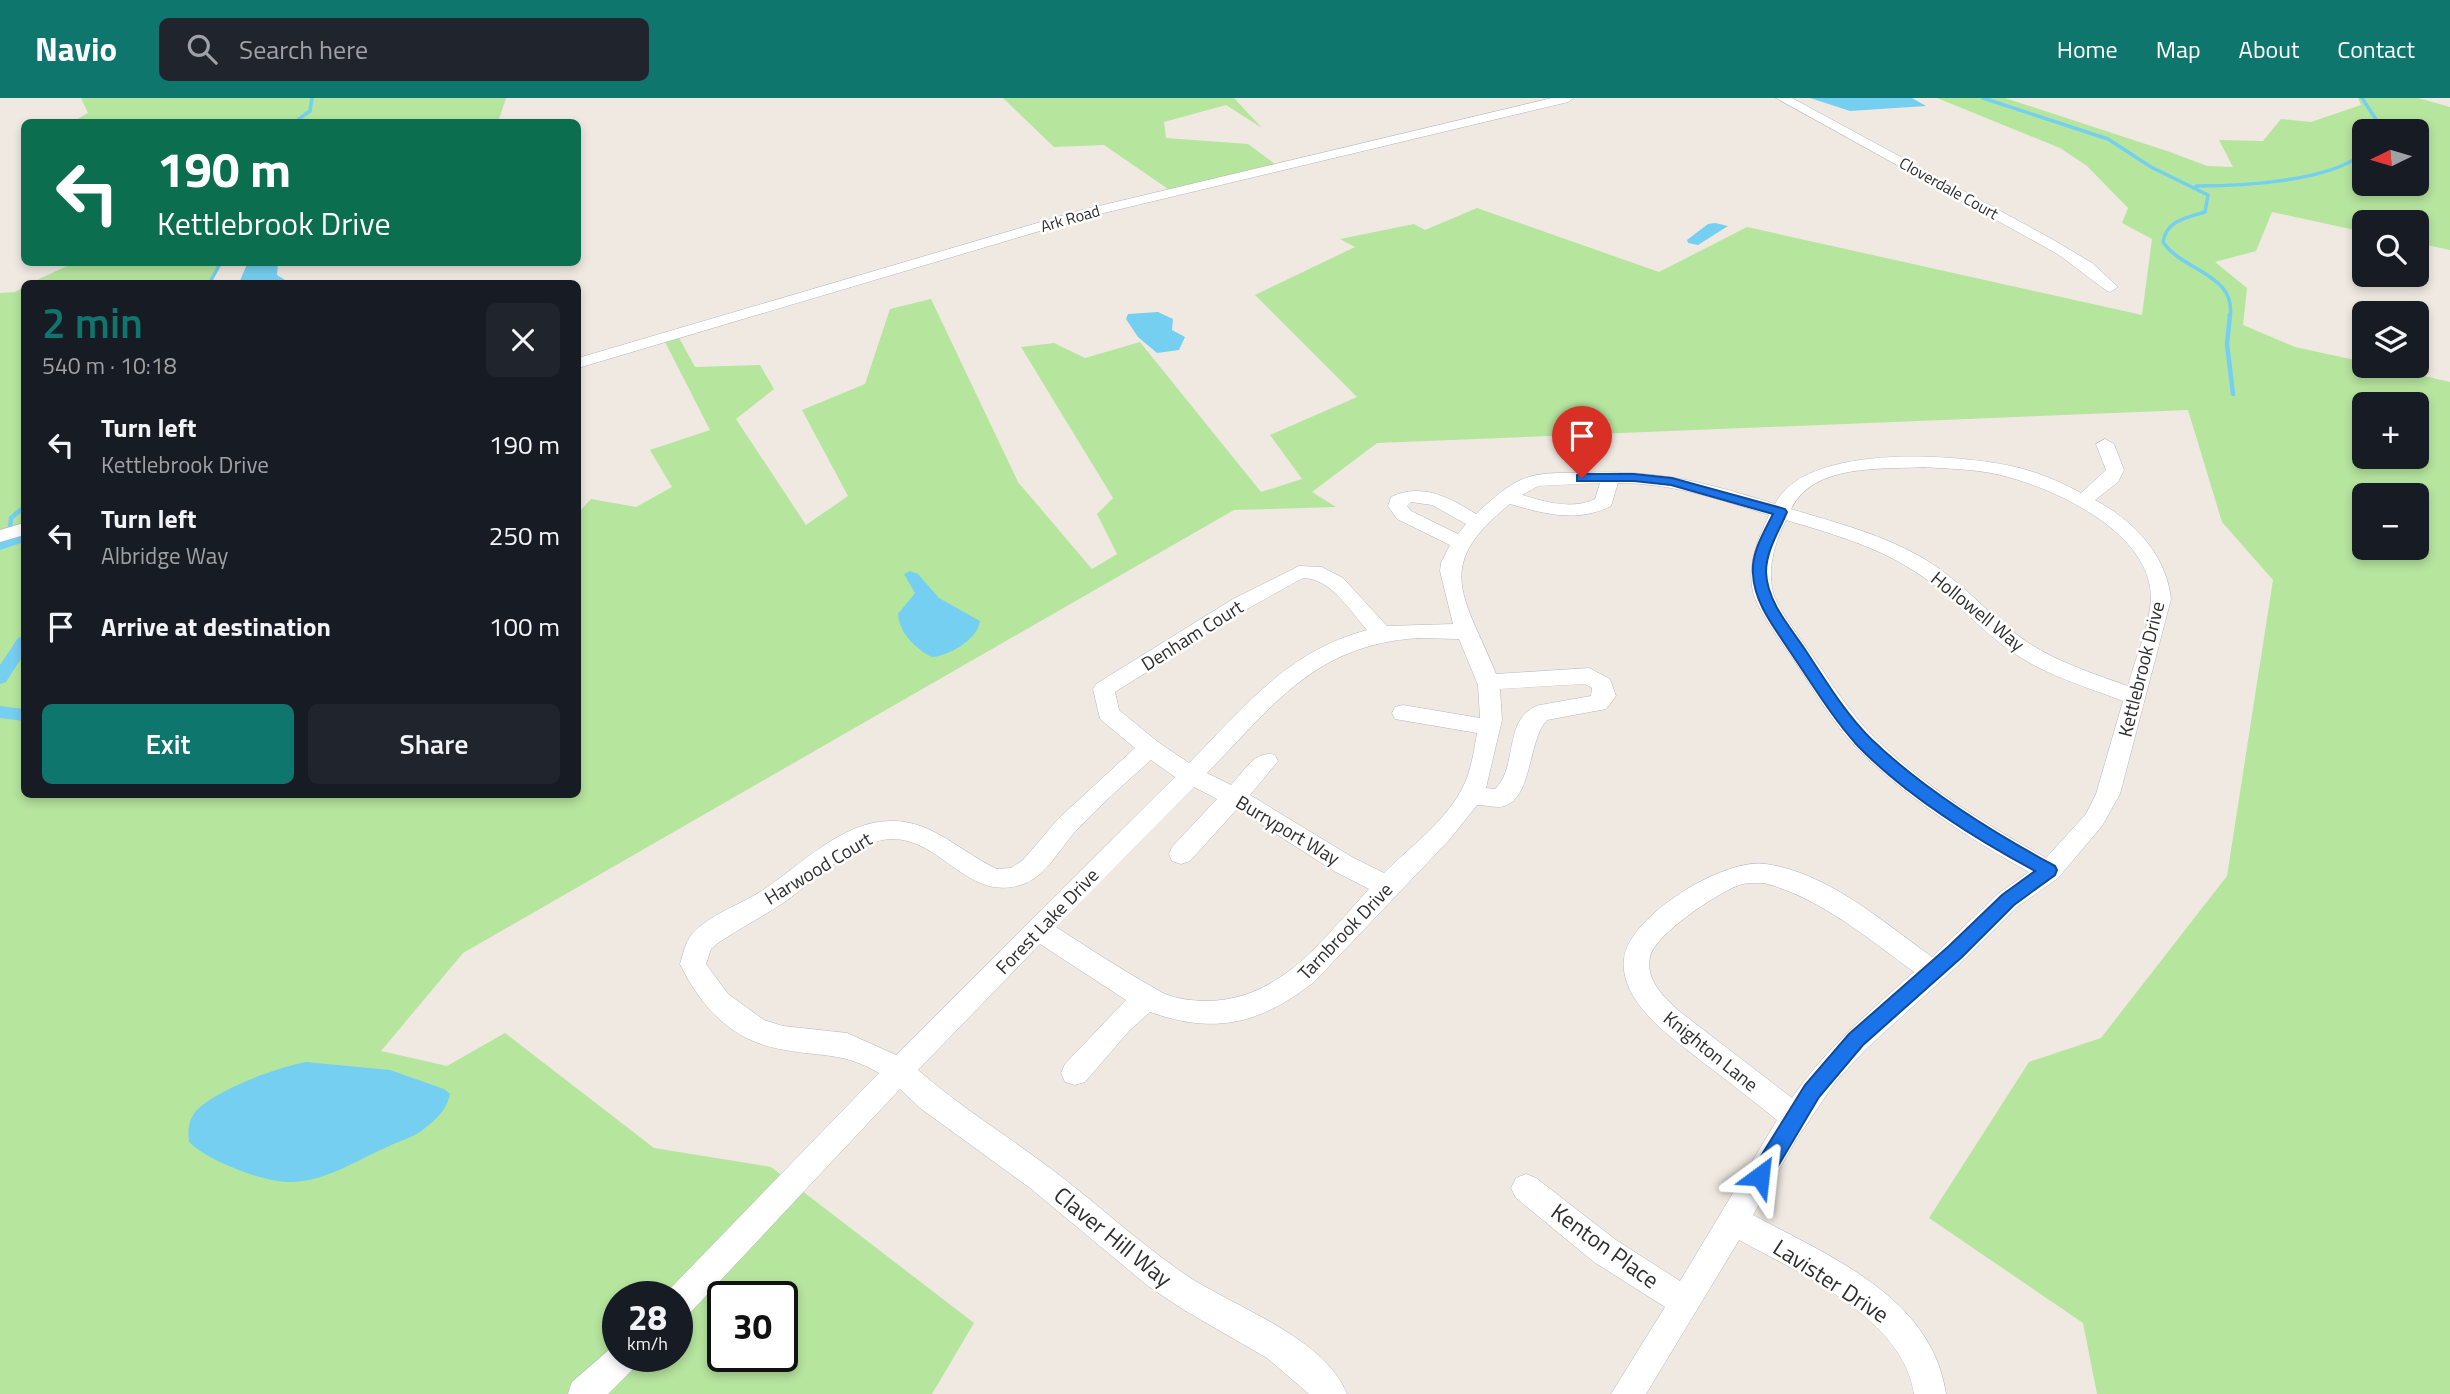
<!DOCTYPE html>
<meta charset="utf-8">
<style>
:root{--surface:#171b24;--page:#20242c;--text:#f1f3f6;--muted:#9ea1a6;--accent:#0f766e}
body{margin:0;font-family:"Titillium Web",sans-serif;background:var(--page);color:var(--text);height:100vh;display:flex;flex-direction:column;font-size:26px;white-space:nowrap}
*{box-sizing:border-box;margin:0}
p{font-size:23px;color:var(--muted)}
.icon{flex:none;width:38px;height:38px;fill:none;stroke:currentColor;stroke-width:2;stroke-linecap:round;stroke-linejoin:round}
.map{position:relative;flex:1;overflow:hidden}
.drawer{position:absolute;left:21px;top:182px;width:560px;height:518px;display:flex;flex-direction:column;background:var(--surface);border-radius:10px;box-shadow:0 4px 10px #0003}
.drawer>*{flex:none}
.hud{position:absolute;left:21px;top:21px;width:560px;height:147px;border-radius:10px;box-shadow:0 4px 10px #0003;background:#0b6e4f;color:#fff;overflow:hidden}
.needle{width:46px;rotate:265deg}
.buttons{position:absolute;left:2352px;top:21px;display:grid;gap:14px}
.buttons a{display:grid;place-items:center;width:77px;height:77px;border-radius:10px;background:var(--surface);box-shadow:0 4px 10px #0003;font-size:35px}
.speed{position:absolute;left:602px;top:1183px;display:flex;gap:14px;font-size:35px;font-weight:700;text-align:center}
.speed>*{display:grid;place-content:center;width:91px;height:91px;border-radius:50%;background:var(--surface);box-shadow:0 4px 10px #0003;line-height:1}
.speed small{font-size:18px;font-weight:400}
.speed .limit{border:4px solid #111;border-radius:10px;background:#fff;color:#111}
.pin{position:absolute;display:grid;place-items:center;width:60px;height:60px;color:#fff;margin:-72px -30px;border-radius:50% 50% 50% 0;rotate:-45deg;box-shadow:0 0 7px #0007}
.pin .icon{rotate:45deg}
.me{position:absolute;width:77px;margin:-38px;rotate:30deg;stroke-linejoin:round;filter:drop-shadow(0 0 5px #0008)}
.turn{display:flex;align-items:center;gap:24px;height:147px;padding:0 21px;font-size:32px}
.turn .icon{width:91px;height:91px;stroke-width:2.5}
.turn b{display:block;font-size:49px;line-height:60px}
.round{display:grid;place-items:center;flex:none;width:74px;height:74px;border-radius:10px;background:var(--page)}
.summary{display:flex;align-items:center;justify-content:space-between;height:119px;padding:0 21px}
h1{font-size:42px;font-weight:600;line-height:52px;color:var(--accent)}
.action{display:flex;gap:14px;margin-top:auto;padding:14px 21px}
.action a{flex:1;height:80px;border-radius:10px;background:var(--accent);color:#fff;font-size:28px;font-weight:600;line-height:80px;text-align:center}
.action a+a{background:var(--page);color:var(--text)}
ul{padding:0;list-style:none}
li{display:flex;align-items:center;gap:21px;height:91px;padding:0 21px}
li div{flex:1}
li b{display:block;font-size:26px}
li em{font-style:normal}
header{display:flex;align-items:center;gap:42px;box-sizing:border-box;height:98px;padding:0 35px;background:var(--accent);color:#fff}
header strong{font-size:33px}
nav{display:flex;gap:38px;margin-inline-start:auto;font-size:24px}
.search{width:490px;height:63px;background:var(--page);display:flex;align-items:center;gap:18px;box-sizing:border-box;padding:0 24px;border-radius:10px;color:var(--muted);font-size:26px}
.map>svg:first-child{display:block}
.green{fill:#b6e59e;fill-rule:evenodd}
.water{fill:#75cff0}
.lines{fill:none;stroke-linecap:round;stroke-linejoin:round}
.stream-far1{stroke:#75cff0;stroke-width:3.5}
.stream{stroke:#75cff0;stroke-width:4.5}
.canal{fill:#75cff0;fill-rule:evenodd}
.minor-casing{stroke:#b4b7c1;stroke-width:1}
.minor{fill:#fff;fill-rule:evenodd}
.route{fill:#1a73e8;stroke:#114b97;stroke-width:2}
.labels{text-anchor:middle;stroke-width:5;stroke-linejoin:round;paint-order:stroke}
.far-street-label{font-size:16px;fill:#2e2e2e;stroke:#fff}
.street-label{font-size:19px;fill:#2e2e2e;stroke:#fff}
.near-street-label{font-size:23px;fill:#2e2e2e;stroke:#fff}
</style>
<header>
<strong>Navio</strong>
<div class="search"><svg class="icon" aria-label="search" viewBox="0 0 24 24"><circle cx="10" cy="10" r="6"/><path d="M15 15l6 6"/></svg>Search here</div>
<nav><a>Home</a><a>Map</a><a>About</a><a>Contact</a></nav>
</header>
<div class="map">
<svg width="2450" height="1296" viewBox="0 0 2450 1296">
<rect width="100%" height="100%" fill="#efe9e1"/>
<!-- green -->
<path class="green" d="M81 0H506L498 24H72L88 15Z
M1003 0H1234L1262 30 1226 7 1164 24 1166 40 1248 46 1279 69 1174 95 1104 47 1054 49Z
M1937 0H2005L2170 54 2207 68 2233 69 2219 42 2263 43 2281 21 2311 24 2361 7 2358 0H2418L2450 9V152L2417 145V124H2364V134L2272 114 2256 153 2215 164 2247 190 2243 227 2295 249 2364 264V268H2381L2450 284V1296H2097L2083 1225 1929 1120 2029 964 2101 940 2227 778 2273 482 2222 424 2188 312 1377 345 1312 394 1336 409 1234 412 463 855 381 953 447 968 505 935 654 1050 771 1069 974 1225 932 1296H0V195L15 194 24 189V696H578V415L591 401 636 409 672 389 650 352 710 332 663 240 677 236 695 269 760 267 774 291 736 321 806 427 848 398 802 312 865 286 890 211 931 201 1018 384 1092 471 1117 456 1097 416 1113 400 1021 249 1054 245 1085 260 1140 244 1261 394 1302 381 1270 337 1357 299 1255 197 1355 149 1340 141 1414 126 1425 132 1477 110 1659 174 1747 129 2142 217 2152 141 2122 125 2128 110 2087 68 2060 50ZM2364 33H2417V86H2364ZM2364 306H2417V359H2364ZM2364 397H2417V450H2364ZM618 1199H677V1258H618ZM723 1199H782V1258H723Z
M76 164H222V165L208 185H30Z"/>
<!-- water -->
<path class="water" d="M1810 0H1912L1926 8 1850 13Z
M1715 125 1728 128 1698 147 1688 145 1687 142 1708 126Z
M248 164 278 165 277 177 290 185H239Z
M1158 214 1173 221 1172 232 1185 239 1179 252 1157 255 1138 239 1126 221 1128 216Z
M910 473 918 476 939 500 980 523C978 541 949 558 932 559 916 551 899 535 898 516L915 495 904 476Z
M306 964 390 972 444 991 450 996C447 1011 437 1021 425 1030 415 1039 399 1043 387 1049 355 1063 323 1085 287 1084 260 1083 207 1062 189 1044 188 1034 188 1026 193 1017 208 994 278 969 306 964Z"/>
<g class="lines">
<!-- stream-far1 -->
<path class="stream-far1" d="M1983 0 2108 41 2151 69 2208 97 2205 114C2186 120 2167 122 2163 144 2182 173 2237 176 2230 219
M2362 0 2377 23 2373 33
M304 24 299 21 310 13 312 0
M2196 88C2242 88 2328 84 2364 55
M209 186 221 164"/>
<!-- stream -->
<path class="stream" d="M2230 217 2227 246 2233 296
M10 431 11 420 24 409"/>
<!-- canal -->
<path class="canal" d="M24 434V444L0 452V442Z
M24 538V556L6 584 0 586V567L18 540Z
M0 608 24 611V623L0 620Z"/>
<defs>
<path id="minor" d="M1552 0H1574L1568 4 1087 119 578 270V260L1078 113Z
M1776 0H1792L2050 140 2092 165 2118 189 2110 194C2102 191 2066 161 2054 154Z
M2105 341 2114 346 2124 372 2118 384 2095 402C2134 423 2166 456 2171 501L2120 696 2102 728 2058 780 2017 809 1964 862 1866 951 1836 983 1796 1042 1753 1117C1829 1158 1932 1199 1946 1296H1914C1903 1220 1799 1175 1739 1142L1646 1296H1611L1665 1209 1594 1164 1516 1100 1511 1090 1516 1080 1526 1076 1536 1080 1616 1142 1680 1183 1777 1022C1752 1002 1727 982 1701 963 1678 944 1652 927 1635 901 1628 890 1622 875 1624 861 1628 818 1725 759 1766 766 1828 775 1882 823 1932 859L1999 795 2029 774C1968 740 1905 699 1856 649 1832 624 1813 591 1794 562 1783 547 1757 511 1753 494 1747 467 1758 441 1769 417 1719 401 1671 385 1618 385L1611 408C1577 425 1545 416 1510 406 1431 469 1465 498 1496 576L1589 570 1610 581 1616 598 1606 611 1547 622C1527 642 1533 707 1499 709 1492 709 1484 707 1477 707L1450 741 1314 884C1260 926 1215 937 1150 914L1129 933 1085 984 1075 987 1065 984 1061 975 1065 966 1126 902 1040 846 918 972C959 1008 1006 1037 1050 1070 1095 1104 1137 1143 1183 1175 1232 1209 1324 1238 1347 1296H1309L1267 1260 1184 1212 1148 1188 1030 1090 920 1010 900 991 688 1217 677 1222V1199H664L666 1195 879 975C843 954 823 959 785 952 733 944 702 911 680 866 683 857 685 844 692 836 709 817 739 807 760 794 799 769 841 723 891 723 932 722 962 755 997 771L1011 770 1023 762 1058 721 1135 650 1100 621 1093 591 1096 586 1233 501 1299 468 1322 469 1343 480 1387 528 1453 526 1440 473 1441 465 1450 447 1397 421 1388 408 1391 399C1422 384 1450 400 1476 416 1490 403 1506 388 1523 381 1540 374 1559 375 1576 375 1654 371 1702 383 1775 406 1806 345 1954 356 2011 368 2035 373 2059 383 2081 395L2106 372 2096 346ZM1923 369C1951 371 1981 371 2008 379 2060 393 2151 436 2151 500 2150 528 2135 560 2128 588 2094 576 2060 565 2030 546 1992 521 1964 485 1926 462 1885 437 1837 425 1791 411 1814 365 1880 372 1923 369ZM1600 385 1595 401C1572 412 1545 404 1522 397L1538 388ZM1411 404 1432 407 1466 426 1458 436 1411 413 1407 408ZM1786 422C1829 435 1873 447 1911 471 1950 494 1977 531 2015 556 2048 578 2087 589 2123 603L2096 696 2086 716 2046 760C1985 726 1922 687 1873 638 1849 614 1831 584 1812 557 1801 541 1778 512 1773 494 1767 469 1775 444 1786 422ZM1303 480C1331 480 1350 513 1367 532 1286 554 1246 608 1189 665L1158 644 1119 612 1115 594 1247 511ZM1418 540 1459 541 1478 587 1480 620 1403 607 1395 609 1392 615 1395 621 1477 635C1474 653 1471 673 1463 689 1446 723 1410 749 1384 775L1352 759 1250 697 1278 663 1275 657C1256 651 1243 674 1231 687L1207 675C1274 607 1314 547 1418 540ZM1585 586 1592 590 1591 598 1540 607C1502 618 1519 669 1495 691L1486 690 1502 622 1500 591ZM1151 662 1175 679 896 957 847 935 783 928 764 922 728 896 706 866 711 851 718 845C740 830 764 818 786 803 814 783 855 742 891 741 943 740 969 808 1026 785 1047 776 1059 752 1074 735 1098 709 1125 685 1151 662ZM1194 689 1217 701 1172 749 1169 756 1172 763 1181 766 1190 763 1237 711 1334 773 1369 791C1323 841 1282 901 1208 903 1193 903 1174 901 1161 894 1126 874 1091 852 1056 829ZM1764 785C1821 800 1867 840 1914 874 1868 915 1827 949 1792 1000L1679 913C1664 899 1645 882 1650 859 1654 837 1716 796 1737 788 1745 784 1755 785 1764 785Z
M24 425V437L0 444V432Z
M618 1244V1258H640L635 1269 608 1296H568L572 1284Z"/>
</defs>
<!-- minor casing -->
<use href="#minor" class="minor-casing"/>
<!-- minor -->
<use href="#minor" class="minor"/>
</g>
<!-- route -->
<path class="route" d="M1582 376H1634L1672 380 1785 411 1787 414C1779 433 1766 453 1766 474 1767 503 1789 528 1804 550 1824 580 1844 614 1870 640 1924 692 1990 733 2055 768L2057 772 2055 777 2014 807 1962 859 1863 947 1819 999 1768 1085 1760 1088 1753 1085 1750 1078 1753 1071 1805 987 1849 936 1949 848 2002 797 2035 773C1974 740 1905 697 1857 647 1831 618 1811 584 1789 552 1774 529 1754 504 1753 476 1751 455 1764 434 1773 416L1671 387 1634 383H1577V377Z"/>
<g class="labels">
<!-- far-street labels -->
<g class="far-street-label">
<text transform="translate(1949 90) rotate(29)" y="6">Cloverdale Court</text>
<text transform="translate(1070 120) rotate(-16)" y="6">Ark Road</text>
</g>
<!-- street labels -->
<g class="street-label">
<text transform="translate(1978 513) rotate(39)" y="7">Hollowell Way</text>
<text transform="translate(1192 537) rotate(-32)" y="7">Denham Court</text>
<text transform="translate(2141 571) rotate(-76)" y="7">Kettlebrook Drive</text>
<text transform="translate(1288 732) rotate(31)" y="7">Burryport Way</text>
<text transform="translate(818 770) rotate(-31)" y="7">Harwood Court</text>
<text transform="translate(1047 823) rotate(-46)" y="7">Forest Lake Drive</text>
<text transform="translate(1345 833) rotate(-46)" y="7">Tarnbrook Drive</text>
<text transform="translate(1711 953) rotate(39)" y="7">Knighton Lane</text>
</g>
<!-- near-street labels -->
<g class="near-street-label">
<text transform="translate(1113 1139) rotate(39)" y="8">Claver Hill Way</text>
<text transform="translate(1605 1148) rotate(36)" y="8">Kenton Place</text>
<text transform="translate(1831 1183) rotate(33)" y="8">Lavister Drive</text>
</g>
</g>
</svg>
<div class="buttons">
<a><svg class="needle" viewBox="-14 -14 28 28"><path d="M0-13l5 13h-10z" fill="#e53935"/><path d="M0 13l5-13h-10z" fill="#9ea1a6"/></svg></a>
<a><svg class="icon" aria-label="search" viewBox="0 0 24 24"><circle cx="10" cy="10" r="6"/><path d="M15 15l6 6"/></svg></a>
<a><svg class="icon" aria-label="layers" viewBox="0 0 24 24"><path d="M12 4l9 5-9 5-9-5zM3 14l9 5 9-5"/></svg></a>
<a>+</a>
<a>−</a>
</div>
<div class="speed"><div>28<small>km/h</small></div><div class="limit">30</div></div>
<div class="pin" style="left:1582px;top:380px;background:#d93025"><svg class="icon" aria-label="arrive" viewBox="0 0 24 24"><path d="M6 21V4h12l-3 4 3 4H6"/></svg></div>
<svg class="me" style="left:1760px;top:1078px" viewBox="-20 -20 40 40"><path d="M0-17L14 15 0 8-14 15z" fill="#1a73e8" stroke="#fff" stroke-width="4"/></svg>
<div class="hud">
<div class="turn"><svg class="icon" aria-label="left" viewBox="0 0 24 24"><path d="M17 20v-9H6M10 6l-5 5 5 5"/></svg><div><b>190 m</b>Kettlebrook Drive</div></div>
</div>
<section class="drawer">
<div class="summary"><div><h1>2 min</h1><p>540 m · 10:18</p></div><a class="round"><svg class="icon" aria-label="close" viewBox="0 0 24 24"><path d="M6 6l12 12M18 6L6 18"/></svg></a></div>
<ul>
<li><svg class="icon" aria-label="left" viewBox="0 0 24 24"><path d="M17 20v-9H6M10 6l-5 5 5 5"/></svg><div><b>Turn left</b><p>Kettlebrook Drive</p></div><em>190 m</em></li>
<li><svg class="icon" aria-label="left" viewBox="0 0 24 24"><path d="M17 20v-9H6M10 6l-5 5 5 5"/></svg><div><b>Turn left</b><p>Albridge Way</p></div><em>250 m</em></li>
<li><svg class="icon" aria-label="arrive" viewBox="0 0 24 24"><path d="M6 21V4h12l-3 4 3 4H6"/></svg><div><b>Arrive at destination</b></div><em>100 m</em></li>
</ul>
<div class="action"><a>Exit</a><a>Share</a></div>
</section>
</div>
